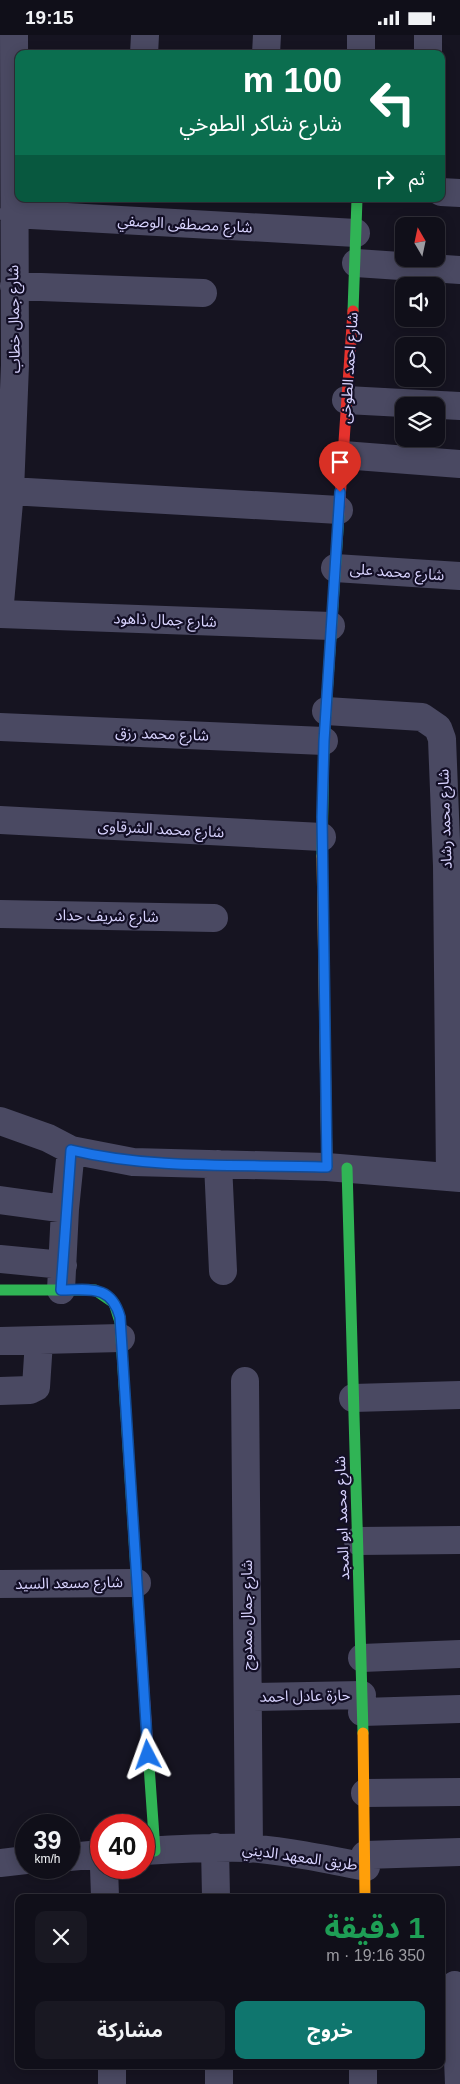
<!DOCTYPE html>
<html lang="ar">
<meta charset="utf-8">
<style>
:root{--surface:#100f19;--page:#191822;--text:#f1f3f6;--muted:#9c9ca2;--line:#302f38;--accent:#0f766e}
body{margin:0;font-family:Arial,"Noto Sans Arabic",sans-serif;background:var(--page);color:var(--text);direction:rtl;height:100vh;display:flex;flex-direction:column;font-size:19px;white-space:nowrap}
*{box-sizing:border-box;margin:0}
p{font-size:16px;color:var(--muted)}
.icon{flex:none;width:28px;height:28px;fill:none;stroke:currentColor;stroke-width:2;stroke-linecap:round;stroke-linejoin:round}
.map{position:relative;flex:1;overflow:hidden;direction:ltr}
.details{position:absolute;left:15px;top:1859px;width:430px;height:175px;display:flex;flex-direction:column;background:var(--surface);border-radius:10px;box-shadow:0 2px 12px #0003,0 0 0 1px var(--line);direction:rtl}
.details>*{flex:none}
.top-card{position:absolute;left:15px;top:15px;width:430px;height:152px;border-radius:10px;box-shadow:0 2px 12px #0003,0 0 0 1px var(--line);direction:rtl;background:#0b6e4f;color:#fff;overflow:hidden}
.needle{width:32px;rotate:351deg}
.buttons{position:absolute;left:395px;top:182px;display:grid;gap:10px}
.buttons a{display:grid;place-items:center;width:50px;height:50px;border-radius:10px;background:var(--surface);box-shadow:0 2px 12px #0003,0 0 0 1px var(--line);font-size:25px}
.speed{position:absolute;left:15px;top:1779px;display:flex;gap:10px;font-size:25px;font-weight:700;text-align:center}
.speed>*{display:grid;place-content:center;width:65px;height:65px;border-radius:50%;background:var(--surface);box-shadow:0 2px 12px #0003,0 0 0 1px var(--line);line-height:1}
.speed small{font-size:12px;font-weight:400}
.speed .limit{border:8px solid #d22;background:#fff;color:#111}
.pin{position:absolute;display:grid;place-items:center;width:42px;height:42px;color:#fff;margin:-51px -21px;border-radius:50% 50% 50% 0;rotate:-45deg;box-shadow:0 0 5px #0007}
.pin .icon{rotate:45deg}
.me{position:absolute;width:55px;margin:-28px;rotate:356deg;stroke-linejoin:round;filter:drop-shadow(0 0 4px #0008)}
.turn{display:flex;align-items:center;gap:18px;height:105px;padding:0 20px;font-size:22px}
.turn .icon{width:65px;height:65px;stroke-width:2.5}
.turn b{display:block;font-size:35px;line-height:42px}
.then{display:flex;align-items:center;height:48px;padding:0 20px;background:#0003;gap:10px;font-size:19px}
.round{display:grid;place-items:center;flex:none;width:52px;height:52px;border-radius:10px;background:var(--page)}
.head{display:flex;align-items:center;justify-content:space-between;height:85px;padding:0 20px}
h1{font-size:30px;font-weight:700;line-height:38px;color:#1e9e55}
.cta{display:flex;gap:10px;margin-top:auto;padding:10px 20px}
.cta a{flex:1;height:58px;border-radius:10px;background:var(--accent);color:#fff;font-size:20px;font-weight:700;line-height:58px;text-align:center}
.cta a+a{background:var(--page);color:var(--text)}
.status{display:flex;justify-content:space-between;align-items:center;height:35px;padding:0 25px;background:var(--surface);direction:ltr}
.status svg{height:14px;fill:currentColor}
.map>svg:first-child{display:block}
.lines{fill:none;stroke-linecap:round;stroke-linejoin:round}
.street{stroke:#4a4962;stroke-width:28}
.fast{stroke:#30b455;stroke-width:11}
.slow{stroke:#ff9f0a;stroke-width:11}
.jam{stroke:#e5322d;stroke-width:11}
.route-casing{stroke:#114b97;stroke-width:12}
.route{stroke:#1a73e8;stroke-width:9}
.labels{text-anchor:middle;stroke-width:4.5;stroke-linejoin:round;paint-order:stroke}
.street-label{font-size:15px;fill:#d9d4ff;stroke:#130f26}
</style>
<div class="status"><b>19:15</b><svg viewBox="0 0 49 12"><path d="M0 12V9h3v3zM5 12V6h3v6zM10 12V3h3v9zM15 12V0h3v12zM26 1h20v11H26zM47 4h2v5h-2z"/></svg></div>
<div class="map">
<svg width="460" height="2049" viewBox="0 0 460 2049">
<rect width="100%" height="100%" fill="#161421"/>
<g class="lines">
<!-- street -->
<path class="street" d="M144 19 145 0
M266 19 267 0
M361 19V0
M428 19V0
M441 157 460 158
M13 179 356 198
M356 228 460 235
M14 251 203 258
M346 365 460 371
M343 420 460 429
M10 456 339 475
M335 533 460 541
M0 568 10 456 15 330 14 0
M0 579 331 591
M326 676 422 682 438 693 442 704 447 831 450 1142
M0 692 324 706
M0 785 322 802
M0 879 214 883
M0 1086 48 1103 71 1115 133 1127 327 1132 460 1143
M218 1129 223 1236
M0 1165 65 1174
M0 1224 63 1230
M61 1255 65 1174 71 1115
M0 1306 121 1303
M245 1346 249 1814
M0 1356 30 1355 36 1352 39 1306
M353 1363 460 1360
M358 1506 460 1505
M0 1549 137 1548
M362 1623 460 1619
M248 1662 362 1660
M362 1677 460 1674
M365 1758 460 1757
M215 1812 216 1862
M144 1816C178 1814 213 1812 248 1813 287 1816 326 1824 366 1832
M365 1820 460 1817
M69 1822 101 1819
M0 1828 26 1825
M104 1832 105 1862
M455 1950 459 2049
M112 2030V2049
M219 2030V2049
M363 2049V2030"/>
<!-- fast -->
<path class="fast" d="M353 276 357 164
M322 821 324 706 339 479
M347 1133 363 1698
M0 1255H95L114 1268 120 1287 140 1597
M148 1716 155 1816"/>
<!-- slow -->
<path class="slow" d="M322 821 327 1132
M363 1698 365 1862"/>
<!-- jam -->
<path class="jam" d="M339 479 353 276
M140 1597 148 1716"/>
</g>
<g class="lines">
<defs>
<path id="route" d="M148 1720 120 1282C111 1249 89 1255 61 1255L71 1115C154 1135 241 1129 327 1132L322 782 324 706 340 457"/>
</defs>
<!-- route casing -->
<use href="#route" class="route-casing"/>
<!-- route -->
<use href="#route" class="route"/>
</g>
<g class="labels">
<!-- street labels -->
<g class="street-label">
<text transform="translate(185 189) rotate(3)" y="5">شارع مصطفى الوصفي</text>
<text transform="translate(14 284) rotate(-91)" y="5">شارع جمال خطاب</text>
<text transform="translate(349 333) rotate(-86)" y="5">شارع احمد الطوخى</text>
<text transform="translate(397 537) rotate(4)" y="5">شارع محمد على</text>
<text transform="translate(165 585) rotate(2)" y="5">شارع جمال ذاهود</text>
<text transform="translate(162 699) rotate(2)" y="5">شارع محمد رزق</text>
<text transform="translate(445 784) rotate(-92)" y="5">شارع محمد رشاد</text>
<text transform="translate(161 794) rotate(3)" y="5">شارع محمد الشرقاوى</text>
<text transform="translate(107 881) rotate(1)" y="5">شارع شريف حداد</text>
<text transform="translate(342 1483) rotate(-92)" y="5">شارع محمد ابو المجد</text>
<text transform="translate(69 1548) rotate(-1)" y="5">شارع مسعد السيد</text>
<text transform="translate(247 1580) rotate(-90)" y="5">شارع جمال ممدوح</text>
<text transform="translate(305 1661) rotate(-1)" y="5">حارة عادل احمد</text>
<text transform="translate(300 1822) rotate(8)" y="5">طريق المعهد الديني</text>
</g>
</g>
</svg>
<div class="buttons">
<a><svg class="needle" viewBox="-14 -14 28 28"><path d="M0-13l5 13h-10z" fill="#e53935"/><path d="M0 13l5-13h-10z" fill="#9c9ca2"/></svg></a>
<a><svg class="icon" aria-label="sound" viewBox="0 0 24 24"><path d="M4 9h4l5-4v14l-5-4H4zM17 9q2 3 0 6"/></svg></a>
<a><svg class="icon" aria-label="search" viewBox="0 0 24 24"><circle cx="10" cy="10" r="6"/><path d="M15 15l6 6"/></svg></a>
<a><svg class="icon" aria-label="layers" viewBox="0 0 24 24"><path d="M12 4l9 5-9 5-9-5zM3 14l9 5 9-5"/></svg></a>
</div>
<div class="speed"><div>39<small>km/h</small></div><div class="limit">40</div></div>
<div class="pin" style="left:340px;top:457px;background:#d93025"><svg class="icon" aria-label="arrive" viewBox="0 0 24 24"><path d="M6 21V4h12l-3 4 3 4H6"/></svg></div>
<svg class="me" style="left:148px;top:1720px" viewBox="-20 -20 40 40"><path d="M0-17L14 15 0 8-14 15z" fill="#1a73e8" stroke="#fff" stroke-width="4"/></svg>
<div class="top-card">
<div class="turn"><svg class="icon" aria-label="left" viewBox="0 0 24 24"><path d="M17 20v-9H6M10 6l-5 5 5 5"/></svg><div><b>100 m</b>شارع شاكر الطوخي</div></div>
<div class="then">ثم<svg class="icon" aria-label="right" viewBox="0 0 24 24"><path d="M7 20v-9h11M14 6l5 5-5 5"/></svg></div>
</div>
<section class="details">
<div class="head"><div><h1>1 دقيقة</h1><p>350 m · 19:16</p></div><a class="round"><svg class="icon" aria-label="close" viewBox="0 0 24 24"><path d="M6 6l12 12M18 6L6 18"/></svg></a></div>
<div class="cta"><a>خروج</a><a>مشاركة</a></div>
</section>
</div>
